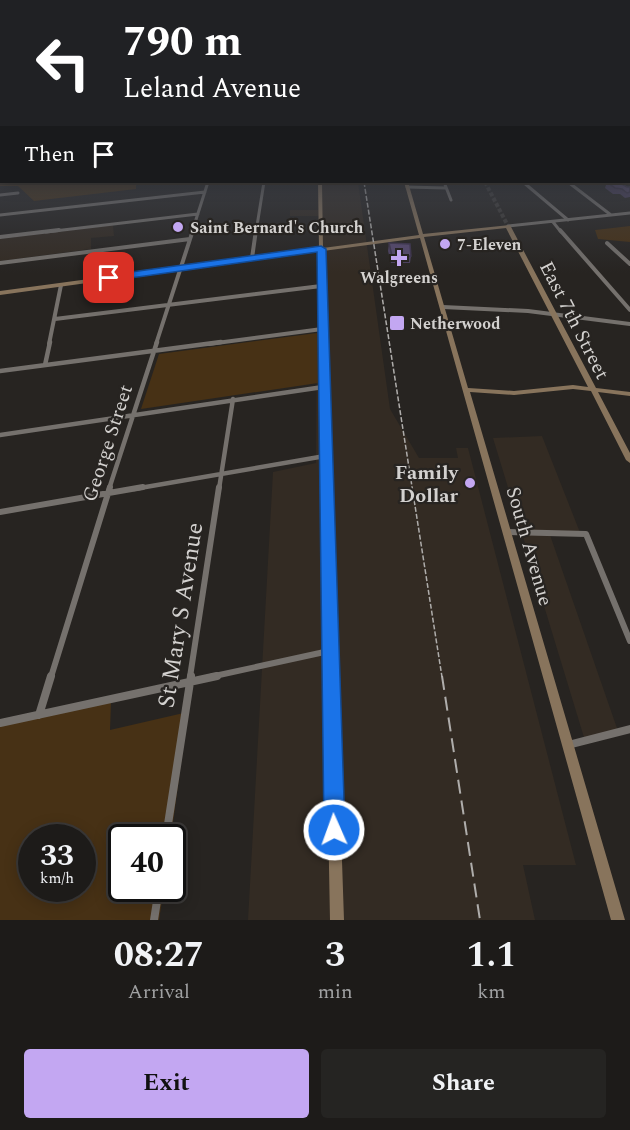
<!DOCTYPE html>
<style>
:root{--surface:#1d1b19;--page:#252422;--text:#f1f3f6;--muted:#a0a1a2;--line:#3b3938;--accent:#c3a7f2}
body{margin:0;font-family:Spectral,serif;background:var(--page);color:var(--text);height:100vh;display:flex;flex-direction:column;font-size:22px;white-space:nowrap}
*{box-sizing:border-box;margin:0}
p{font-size:20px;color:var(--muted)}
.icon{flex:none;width:33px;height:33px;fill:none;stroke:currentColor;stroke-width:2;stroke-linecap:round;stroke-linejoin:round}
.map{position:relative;height:920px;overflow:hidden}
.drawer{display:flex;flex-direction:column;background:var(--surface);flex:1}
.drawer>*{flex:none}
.top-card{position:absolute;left:0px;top:0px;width:630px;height:183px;box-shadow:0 3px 15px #0003,0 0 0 2px var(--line);background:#202124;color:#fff;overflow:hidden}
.speed{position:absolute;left:18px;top:824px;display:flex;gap:12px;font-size:30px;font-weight:700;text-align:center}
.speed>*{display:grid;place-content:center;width:78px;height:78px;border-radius:50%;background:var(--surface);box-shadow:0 3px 15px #0003,0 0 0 2px var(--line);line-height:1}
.speed small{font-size:15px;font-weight:400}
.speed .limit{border:3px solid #111;border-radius:9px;background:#fff;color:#111}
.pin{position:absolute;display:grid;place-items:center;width:51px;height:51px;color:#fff;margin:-26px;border-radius:12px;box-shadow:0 3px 9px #0006}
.me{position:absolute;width:66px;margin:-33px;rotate:358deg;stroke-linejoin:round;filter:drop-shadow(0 0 4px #0008)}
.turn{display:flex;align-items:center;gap:21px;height:126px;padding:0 24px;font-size:27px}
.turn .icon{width:78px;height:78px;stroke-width:2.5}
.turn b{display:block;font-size:42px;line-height:51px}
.then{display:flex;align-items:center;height:57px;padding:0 24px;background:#0003;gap:12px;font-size:22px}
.eta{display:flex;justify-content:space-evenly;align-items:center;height:102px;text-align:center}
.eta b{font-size:36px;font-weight:700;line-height:42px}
.primary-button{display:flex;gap:12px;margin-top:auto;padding:12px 24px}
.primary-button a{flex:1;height:69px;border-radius:6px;background:var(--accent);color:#111;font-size:24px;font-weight:700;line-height:69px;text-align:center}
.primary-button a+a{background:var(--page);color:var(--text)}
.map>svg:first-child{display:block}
.built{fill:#332b23}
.green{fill:#473115;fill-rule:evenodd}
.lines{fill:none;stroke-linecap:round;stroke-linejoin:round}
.secondary-tunnel{stroke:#413e3b;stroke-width:4;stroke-dasharray:4 2;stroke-linecap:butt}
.street-far4{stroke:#75716d;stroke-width:3}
.street-far3{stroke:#75716d;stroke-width:4}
.street-far2{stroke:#75716d;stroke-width:4.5}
.street-far1{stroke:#75716d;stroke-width:6}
.street{stroke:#75716d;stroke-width:8}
.secondary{fill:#88745c;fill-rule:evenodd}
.rail-far1{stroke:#afadab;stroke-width:1.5;stroke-dasharray:5 2;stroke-linecap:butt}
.rail{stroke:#afadab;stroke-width:2;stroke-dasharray:14 7;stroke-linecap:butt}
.wall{fill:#4c4060}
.building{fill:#584a70;stroke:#3e344e;stroke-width:1.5}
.route{fill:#1a73e8;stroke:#114b97;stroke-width:1.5}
.poi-dot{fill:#c3a7f2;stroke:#272421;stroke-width:2}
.labels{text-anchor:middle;stroke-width:4.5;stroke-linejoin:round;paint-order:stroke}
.far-poi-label{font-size:16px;font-weight:bold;fill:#d3d1cf;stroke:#272421;text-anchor:start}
.street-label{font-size:20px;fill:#d3d1cf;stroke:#272421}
.poi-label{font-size:20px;font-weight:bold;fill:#d3d1cf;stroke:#272421;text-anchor:end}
.near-street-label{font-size:24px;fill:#d3d1cf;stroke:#272421}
</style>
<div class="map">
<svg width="630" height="920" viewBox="0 0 630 920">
<rect width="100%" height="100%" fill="#272421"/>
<!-- built -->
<path class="built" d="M321 182H358L390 409 419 458H458L456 448H468L576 865H523L535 920H248L273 472 316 463 317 333 321 216H290V210H321Z
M113 225 114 236 91 238V249L0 261V239Z
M542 436 581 535H550L619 734 586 744 493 438Z"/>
<!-- green -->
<path class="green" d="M1 167 2 182H136V189L34 201 18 186H0Z
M630 226V242L598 239 595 230Z
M317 333 318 383 141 409 159 354Z
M111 701 110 730 188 712 171 837H122V888H164L159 920H0V726ZM32 837H82V888H32Z"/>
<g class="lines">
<!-- secondary-tunnel -->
<path class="secondary-tunnel" d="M485 182 508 226"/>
<!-- street-far4 -->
<path class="street-far4" d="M0 160 2 157
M444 182 451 200
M523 182 568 220
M568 182 611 215
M407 187 446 188
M0 195 18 193
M0 215 205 192
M553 222 561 232
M508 226 630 213
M46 232 198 214
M192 232 208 182
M256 232 264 182"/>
<!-- street-far3 -->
<path class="street-far3" d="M560 230 630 310
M0 237 59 230
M607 243 630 264
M252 258 256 230
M0 263 190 239
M443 307 528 311 630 324
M55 319 321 286
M49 344 61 285
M156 344 193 230
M209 344 322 329"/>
<!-- street-far2 -->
<path class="street-far2" d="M45 365 50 342
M0 371 221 342
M0 435 323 387
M109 489 157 342
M134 489 325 456
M219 489 233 399"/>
<!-- street-far1 -->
<path class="street-far1" d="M0 512 143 487
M507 532 586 534 630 641
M51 677 110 487
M190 677 219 487
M210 677 329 651"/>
<!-- street -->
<path class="street" d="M39 715 51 676
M0 723 217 676
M568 745 630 729
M166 837 191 676
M154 920 159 888"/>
<!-- secondary -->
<path class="secondary" d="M318 182H322L323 248 419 235 404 182H408L423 234 510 225 596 388 630 392V396L598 392 630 453V463L626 460 591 391 573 389 514 395 470 392 625 920H611L420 238 323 251 326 387 344 920H330L320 387 319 251 0 295V291L319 248ZM506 228 588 387 573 385 514 391 468 388 424 237Z"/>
<!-- rail-far1 -->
<path class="rail-far1" d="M364 182 442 677"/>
<!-- rail -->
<path class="rail" d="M442 676 480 920"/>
</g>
<!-- wall -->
<path class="wall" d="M607 182 627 187H630V197L625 198 620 194H613L605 188Z
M389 243 411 256 410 263H391L388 251Z"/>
<!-- building -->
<path class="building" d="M607 182H618L627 187H630V192L627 193 622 189 615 188Z
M389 243 410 244 411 256H392Z"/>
<!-- sky -->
<linearGradient id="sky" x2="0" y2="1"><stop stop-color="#151412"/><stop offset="0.53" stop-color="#41454e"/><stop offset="1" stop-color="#41454e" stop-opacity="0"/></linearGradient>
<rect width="630" height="273" fill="url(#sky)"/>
<!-- route -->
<path class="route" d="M321 246 326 249 345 830 342 838 334 841 327 838 324 830 317 252 109 281 104 278 109 275Z"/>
<!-- markers -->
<g class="poi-dot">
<circle cx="178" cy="227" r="6"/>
<circle cx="445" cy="244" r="6"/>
<path d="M396 249h6v6h6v6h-6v6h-6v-6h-6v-6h6z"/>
<rect x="389" y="315" width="16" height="16" rx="3"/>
<circle cx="470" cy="483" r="6"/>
</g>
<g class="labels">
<!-- far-poi labels -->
<g class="far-poi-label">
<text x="190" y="233">Saint Bernard's Church</text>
<text x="457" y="250">7-Eleven</text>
<text x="399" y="283" text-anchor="middle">Walgreens</text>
<text x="410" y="329">Netherwood</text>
</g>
<!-- street labels -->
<g class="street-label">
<text transform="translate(575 320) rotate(63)" y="7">East 7th Street</text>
<text transform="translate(107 443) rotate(-72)" y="7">George Street</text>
<text transform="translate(530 546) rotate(74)" y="7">South Avenue</text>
</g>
<!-- poi labels -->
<g class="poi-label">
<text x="458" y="479">Family<tspan x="458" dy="23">Dollar</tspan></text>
</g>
<!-- near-street labels -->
<g class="near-street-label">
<text transform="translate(180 615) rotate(-81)" y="8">St Mary S Avenue</text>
</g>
</g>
</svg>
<div class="speed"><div>33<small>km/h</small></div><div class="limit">40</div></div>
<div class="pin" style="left:109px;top:278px;background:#d93025"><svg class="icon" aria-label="arrive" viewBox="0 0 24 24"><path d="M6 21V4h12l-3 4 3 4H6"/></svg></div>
<svg class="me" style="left:334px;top:830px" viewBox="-20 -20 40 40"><circle r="17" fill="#1a73e8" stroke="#fff" stroke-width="3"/><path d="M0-11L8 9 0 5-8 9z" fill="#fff"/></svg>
<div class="top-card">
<div class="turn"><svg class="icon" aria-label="left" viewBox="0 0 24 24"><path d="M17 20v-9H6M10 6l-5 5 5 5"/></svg><div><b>790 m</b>Leland Avenue</div></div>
<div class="then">Then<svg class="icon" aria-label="arrive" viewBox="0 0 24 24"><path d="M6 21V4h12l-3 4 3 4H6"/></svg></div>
</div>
</div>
<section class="drawer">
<div class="eta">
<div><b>08:27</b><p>Arrival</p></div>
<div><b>3</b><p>min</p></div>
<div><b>1.1</b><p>km</p></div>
</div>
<div class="primary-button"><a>Exit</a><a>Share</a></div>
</section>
